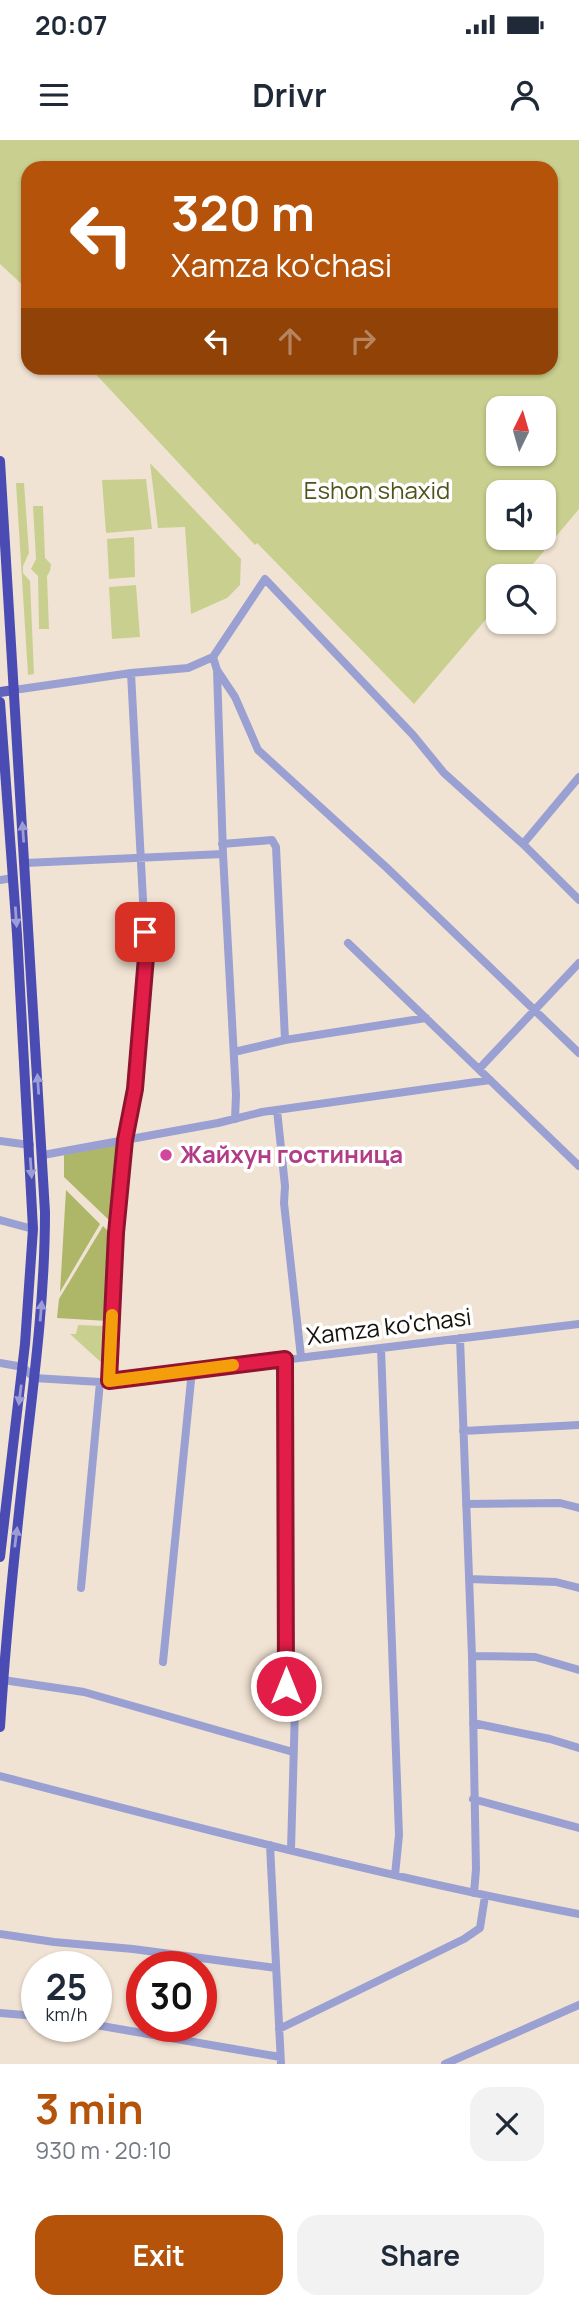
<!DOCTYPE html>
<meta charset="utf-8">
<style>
:root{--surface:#fff;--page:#f2f2f3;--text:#1f2937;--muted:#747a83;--accent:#b45309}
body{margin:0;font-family:Manrope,sans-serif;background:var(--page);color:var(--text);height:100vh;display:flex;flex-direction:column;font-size:26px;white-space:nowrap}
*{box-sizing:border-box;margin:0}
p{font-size:23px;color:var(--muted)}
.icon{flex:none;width:38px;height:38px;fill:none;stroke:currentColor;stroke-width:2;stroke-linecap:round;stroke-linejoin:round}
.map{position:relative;height:1924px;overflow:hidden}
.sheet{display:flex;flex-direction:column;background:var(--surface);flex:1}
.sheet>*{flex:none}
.hud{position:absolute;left:21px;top:21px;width:537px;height:214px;border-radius:21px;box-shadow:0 2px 5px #0004;background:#b45309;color:#fff;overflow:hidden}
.needle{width:46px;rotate:5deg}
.buttons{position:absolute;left:486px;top:256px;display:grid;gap:14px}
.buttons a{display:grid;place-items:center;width:70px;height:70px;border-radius:14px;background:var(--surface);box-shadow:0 2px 5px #0004;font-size:35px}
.speed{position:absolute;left:21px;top:1811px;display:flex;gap:14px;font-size:35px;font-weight:700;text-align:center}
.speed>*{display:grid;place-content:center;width:91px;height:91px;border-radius:50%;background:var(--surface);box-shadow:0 2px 5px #0004;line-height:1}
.speed small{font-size:18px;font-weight:400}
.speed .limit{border:10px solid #d22;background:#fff;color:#111}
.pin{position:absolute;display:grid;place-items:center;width:60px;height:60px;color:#fff;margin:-30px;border-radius:14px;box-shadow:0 4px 10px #0006}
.me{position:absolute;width:77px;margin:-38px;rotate:0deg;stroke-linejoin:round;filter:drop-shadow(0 0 5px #0008)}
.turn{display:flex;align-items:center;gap:24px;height:147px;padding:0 35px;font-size:32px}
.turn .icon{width:91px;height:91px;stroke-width:2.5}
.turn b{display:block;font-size:49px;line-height:60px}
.lanes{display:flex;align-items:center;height:66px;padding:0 35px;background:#0003;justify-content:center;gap:35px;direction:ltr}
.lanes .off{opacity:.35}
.round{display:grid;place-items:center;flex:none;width:74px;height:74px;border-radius:21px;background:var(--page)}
.summary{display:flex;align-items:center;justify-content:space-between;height:119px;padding:0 35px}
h1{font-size:42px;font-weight:700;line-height:52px;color:var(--accent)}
.button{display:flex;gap:14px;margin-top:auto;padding:14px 35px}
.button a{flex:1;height:80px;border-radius:21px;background:var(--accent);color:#fff;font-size:28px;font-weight:700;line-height:80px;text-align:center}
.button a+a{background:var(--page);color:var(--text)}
.status{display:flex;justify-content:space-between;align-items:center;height:49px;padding:0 35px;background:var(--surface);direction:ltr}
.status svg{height:19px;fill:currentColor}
header{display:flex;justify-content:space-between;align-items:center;height:91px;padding:0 35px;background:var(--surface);font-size:32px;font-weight:700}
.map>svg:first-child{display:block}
.green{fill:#c9d08f;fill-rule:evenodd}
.forest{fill:#aeb668}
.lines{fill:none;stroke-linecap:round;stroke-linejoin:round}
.minor{stroke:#9aa1d2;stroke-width:8}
.major{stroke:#5f63bd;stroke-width:10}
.highway{stroke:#4b4bb4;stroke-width:10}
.oneway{fill:#9c9cd6}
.route-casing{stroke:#92132f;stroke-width:18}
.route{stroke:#e11d48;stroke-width:12}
.slow{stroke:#f59e0b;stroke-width:12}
.hotel-dot{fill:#d1479c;stroke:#fff;stroke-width:2.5}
.labels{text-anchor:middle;stroke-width:7;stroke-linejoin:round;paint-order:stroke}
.park-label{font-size:24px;fill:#50541b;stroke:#fff}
.hotel-label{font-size:24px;font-weight:bold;fill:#b23c85;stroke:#fff;text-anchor:start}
.street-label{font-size:24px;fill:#16110b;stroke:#fff}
</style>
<div class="status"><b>20:07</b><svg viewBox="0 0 49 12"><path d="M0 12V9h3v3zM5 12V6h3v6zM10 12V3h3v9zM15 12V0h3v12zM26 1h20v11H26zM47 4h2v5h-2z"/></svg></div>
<header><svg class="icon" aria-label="menu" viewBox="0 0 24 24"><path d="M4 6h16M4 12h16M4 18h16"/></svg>Drivr<svg class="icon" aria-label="person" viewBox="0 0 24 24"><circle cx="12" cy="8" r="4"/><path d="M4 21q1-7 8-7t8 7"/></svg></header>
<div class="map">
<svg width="579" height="1924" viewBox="0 0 579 1924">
<rect width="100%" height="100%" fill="#f1e3d3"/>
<!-- green -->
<path class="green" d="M0 0H579V369L523 436H499V464L414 564 257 403 255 405 90 228H551V28H28V150L0 124ZM499 268H544V313H499ZM499 352H544V397H499Z
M150 323 241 419 240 445 227 458 191 474 185 387 158 388Z
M146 339 152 389 106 393 102 340Z
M16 343H24L29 413 23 426V433L30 441 34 534 28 535Z
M33 366H43L45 418 51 424 50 431 47 436 49 489H39L38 436 31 429 36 419Z
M134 397 135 437 109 439 107 399Z
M136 445 140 497 112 499 109 447Z
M78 1185 107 1186 104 1225 70 1194H76Z"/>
<!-- forest -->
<path class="forest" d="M115 1005 120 1008V1013L114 1020 116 1026 112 1051 117 1058 116 1080 111 1082 64 1037V1015Z
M66 1050 100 1084 60 1152Z
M103 1086 113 1096 112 1118 107 1121 109 1128 106 1130 108 1141 106 1143 109 1148 105 1151 106 1162 104 1165 108 1170V1181L57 1178 59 1159Z"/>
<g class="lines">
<!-- minor -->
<path class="minor" d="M217 530 235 557 258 610 387 728 579 913
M14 550 131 533 188 528 213 517
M222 704 272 700 276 707 285 900
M523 704 579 637
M25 723 223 714
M0 740 13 738
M348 803 579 1026
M234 912 285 900 426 878
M479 929 579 823
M277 970 285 1046 284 1063 301 1217
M235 979 236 955 223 714 217 530 213 517 265 439 413 595 444 633 523 704 579 760
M0 1001 30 1005
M43 1015 218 983 262 972 490 940
M0 1080 33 1089
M460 1198 472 1516 476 1729 474 1753
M381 1208 399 1695 395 1735
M285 1219 286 1546 295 1568 291 1710
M0 1223 23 1227 34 1238 100 1242 579 1184
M109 1241 116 1093 125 1000 135 949 146 817 131 533
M463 1291 579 1285
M466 1364 560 1363 579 1368
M469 1439 556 1442 579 1448
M81 1448 100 1242
M472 1516 535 1517 579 1530
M163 1522 192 1230
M3 1540 84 1552 293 1612
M473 1583 550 1599 579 1608
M0 1636C192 1686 384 1737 579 1774
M473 1659 579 1688
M270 1705 281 1924
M0 1794 54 1802 133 1809 276 1828
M0 1873 37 1876
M96 1885 280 1917
M279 1889 464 1799 480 1788 485 1756
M445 1924 579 1865"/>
<!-- major -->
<path class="major" d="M0 552 14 550"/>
<!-- highway -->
<path class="highway" d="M0 321 45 1072C45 1148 36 1224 27 1300 16 1396 6 1491 0 1587
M0 562 17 794 33 1089 25 1204 0 1417"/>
</g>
<!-- one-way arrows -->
<defs><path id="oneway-solid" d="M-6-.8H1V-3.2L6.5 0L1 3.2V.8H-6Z" transform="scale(1.75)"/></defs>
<g class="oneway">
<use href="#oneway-solid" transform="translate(23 692) rotate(-94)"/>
<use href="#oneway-solid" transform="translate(16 777) rotate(86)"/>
<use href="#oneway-solid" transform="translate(38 944) rotate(-94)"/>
<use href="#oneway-solid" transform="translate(31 1028) rotate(86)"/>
<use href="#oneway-solid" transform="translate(41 1171) rotate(-85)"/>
<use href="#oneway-solid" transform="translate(20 1255) rotate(97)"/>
<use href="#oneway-solid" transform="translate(16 1397) rotate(-83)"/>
</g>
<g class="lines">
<defs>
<path id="route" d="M145 792 146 817 135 949 125 1000 116 1093 109 1241 285 1219 286 1546"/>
</defs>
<!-- route casing -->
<use href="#route" class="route-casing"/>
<!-- route -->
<use href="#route" class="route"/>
<!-- slow -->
<path class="slow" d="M112 1175 109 1241 233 1225"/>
</g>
<!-- markers -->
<circle class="hotel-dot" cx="166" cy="1015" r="7"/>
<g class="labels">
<!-- park labels -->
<g class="park-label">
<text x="377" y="359">Eshon shaxid</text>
</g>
<!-- hotel labels -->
<g class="hotel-label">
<text x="180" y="1023">Жайхун гостиница</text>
</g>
<!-- street labels -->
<g class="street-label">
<text transform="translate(389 1187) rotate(-7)" y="8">Xamza ko'chasi</text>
</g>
</g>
</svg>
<div class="buttons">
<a><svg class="needle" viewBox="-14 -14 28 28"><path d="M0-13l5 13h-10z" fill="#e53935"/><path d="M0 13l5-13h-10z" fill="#747a83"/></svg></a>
<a><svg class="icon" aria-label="sound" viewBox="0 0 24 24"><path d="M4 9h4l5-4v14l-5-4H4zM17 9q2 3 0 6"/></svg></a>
<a><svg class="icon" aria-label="search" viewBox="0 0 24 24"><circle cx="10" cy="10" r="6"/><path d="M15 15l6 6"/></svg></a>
</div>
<div class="speed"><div>25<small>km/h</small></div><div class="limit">30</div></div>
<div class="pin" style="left:145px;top:792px;background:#d93025"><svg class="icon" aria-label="arrive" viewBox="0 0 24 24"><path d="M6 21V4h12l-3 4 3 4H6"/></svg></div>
<svg class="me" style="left:286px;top:1546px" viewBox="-20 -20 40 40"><circle r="17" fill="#e11d48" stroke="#fff" stroke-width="3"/><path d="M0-11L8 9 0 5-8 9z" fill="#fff"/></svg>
<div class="hud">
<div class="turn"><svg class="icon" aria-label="left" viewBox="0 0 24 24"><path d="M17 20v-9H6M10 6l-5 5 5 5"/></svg><div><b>320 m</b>Xamza ko'chasi</div></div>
<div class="lanes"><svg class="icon" aria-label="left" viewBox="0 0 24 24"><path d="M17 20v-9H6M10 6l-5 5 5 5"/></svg><svg class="icon off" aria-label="ahead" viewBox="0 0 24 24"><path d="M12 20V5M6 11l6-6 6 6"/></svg><svg class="icon off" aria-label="right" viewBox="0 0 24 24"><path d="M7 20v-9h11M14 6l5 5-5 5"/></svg></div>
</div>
</div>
<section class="sheet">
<div class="summary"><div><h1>3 min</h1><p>930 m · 20:10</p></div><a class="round"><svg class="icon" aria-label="close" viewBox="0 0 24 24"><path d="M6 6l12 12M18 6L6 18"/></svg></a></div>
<div class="button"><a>Exit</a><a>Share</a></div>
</section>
